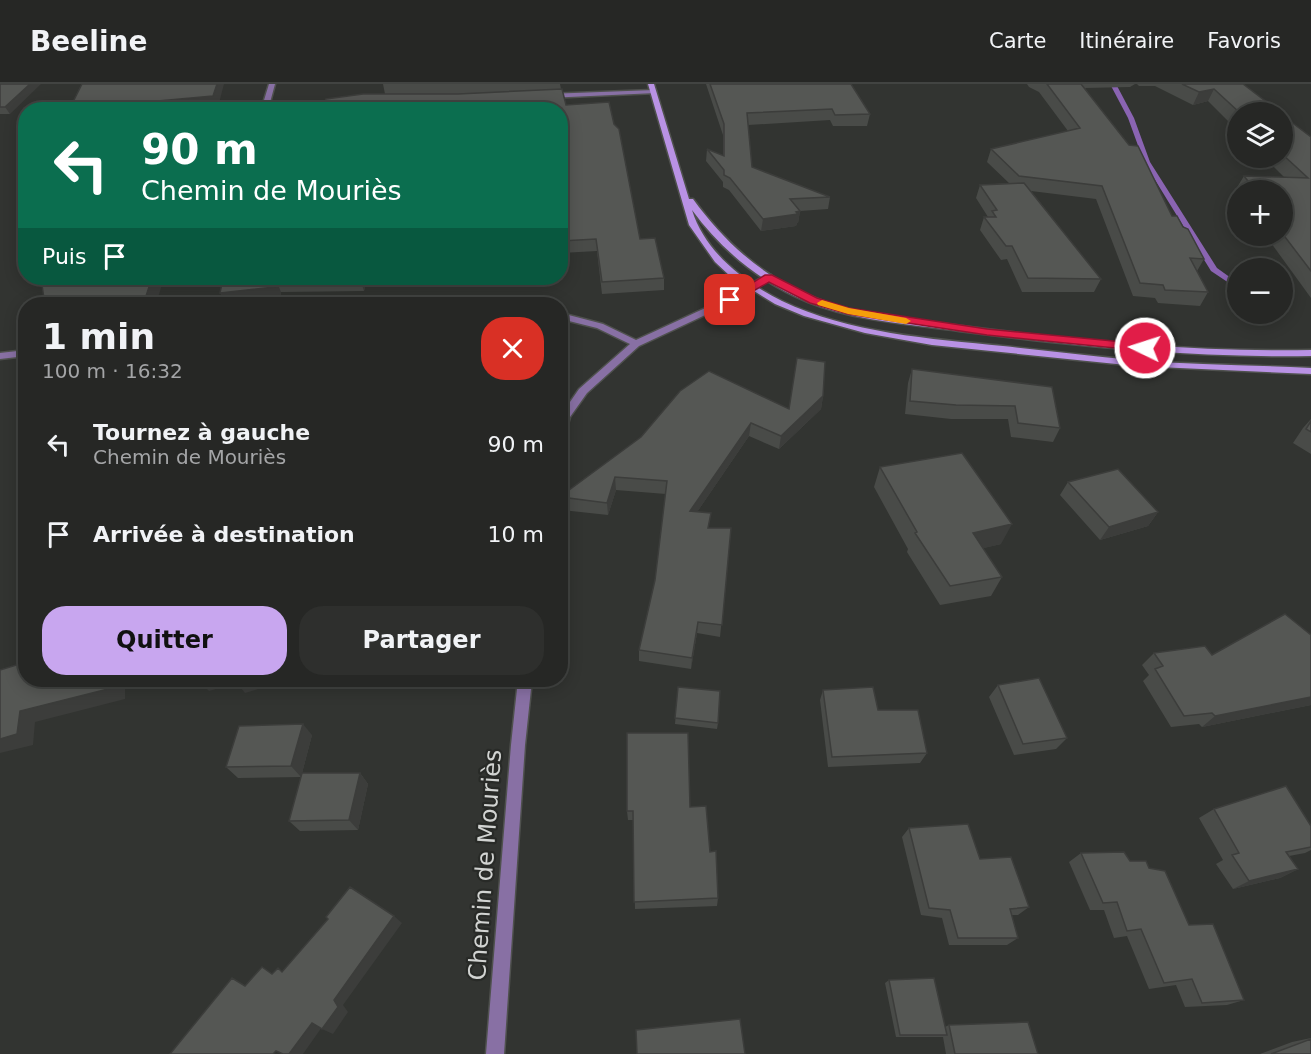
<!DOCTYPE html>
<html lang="fr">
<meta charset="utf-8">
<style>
:root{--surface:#262725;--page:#2e2f2d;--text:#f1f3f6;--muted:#a4a5a7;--line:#424442;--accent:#c8a6ef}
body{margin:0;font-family:"DejaVu Sans",sans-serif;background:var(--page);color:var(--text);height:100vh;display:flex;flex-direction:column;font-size:22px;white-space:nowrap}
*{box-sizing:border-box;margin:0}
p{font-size:20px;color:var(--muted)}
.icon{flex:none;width:33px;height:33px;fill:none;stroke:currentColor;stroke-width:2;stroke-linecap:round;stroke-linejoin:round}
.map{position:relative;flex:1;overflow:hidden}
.drawer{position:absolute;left:18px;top:213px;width:550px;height:390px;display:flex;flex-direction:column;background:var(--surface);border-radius:24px;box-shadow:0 3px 15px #0003,0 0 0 2px var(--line)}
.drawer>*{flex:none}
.top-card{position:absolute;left:18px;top:18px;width:550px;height:183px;border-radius:24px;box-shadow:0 3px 15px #0003,0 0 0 2px var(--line);background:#0b6e4f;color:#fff;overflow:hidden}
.tools{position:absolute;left:1227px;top:18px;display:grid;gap:12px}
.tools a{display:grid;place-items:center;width:66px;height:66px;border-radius:50%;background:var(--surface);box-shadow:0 3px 15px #0003,0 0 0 2px var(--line);font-size:30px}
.pin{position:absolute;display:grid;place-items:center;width:51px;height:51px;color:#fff;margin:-26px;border-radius:12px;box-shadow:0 3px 9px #0006}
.me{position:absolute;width:66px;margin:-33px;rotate:274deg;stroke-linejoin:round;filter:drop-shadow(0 0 4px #0008)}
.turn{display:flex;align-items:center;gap:21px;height:126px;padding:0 24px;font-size:27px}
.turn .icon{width:78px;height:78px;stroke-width:2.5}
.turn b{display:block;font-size:42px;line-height:51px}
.then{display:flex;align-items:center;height:57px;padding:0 24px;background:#0003;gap:12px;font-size:22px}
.round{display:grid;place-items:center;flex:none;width:63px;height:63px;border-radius:24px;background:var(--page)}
.head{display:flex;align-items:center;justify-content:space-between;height:102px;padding:0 24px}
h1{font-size:36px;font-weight:600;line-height:45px}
.button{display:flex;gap:12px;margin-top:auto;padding:12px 24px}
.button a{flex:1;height:69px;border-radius:24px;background:var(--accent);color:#111;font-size:24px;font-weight:600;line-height:69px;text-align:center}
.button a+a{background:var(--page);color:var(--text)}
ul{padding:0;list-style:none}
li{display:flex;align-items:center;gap:18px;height:90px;padding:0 24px}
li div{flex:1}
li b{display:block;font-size:22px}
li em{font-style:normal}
header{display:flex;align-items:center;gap:36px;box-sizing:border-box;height:84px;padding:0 30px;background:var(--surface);border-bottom:2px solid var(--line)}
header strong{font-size:28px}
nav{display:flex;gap:33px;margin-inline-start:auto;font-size:21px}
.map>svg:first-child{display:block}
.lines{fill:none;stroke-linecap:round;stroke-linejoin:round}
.stream{fill:#8a64b2;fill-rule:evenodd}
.minor-casing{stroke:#4f514e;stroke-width:3}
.tertiary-casing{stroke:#4f514e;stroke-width:3}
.secondary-casing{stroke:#4f514e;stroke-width:3}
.minor{fill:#8870a4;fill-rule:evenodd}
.tertiary{fill:#8870a4;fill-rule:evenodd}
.secondary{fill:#b992e4;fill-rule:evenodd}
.wall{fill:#494b48}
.shaded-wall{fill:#3c3d3b}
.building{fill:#555754;stroke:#3c3d3b;stroke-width:1.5}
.route{fill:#e11d48;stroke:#92132f;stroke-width:1.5}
.slow{fill:#f59e0b}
.labels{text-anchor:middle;stroke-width:4.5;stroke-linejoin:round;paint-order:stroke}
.near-street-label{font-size:24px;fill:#d2d4d2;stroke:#282a27}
</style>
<header>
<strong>Beeline</strong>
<nav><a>Carte</a><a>Itinéraire</a><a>Favoris</a></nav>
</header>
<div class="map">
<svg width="1311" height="970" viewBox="0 0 1311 970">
<rect width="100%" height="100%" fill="#323431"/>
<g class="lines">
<!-- stream -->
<path class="stream" d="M1110 0H1116L1134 34 1150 78 1217 184 1238 199V205L1211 187 1144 78 1128 34Z
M1266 230H1275L1277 232 1273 234Z"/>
<defs>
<path id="minor" d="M269 0H275L268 26H261Z
M654 6 656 7V9L547 14 544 12 547 10Z
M338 18 341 20 340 21 309 26H285Z"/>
<path id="tertiary" d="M768 190 771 191V195L733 218 639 262 587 309 570 333 565 351 561 352V331L579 305 630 260 597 244 561 235V229L603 240 636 256 727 214Z
M26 266V272L0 275V269Z
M518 596H532L525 661 504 970H486L511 661Z"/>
<path id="secondary" d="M648 0H654L689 115H693C725 159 764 194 815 214 861 233 913 235 962 242 1078 257 1194 268 1311 266V272C1192 274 1076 262 959 247 908 240 856 237 808 218 762 199 722 167 692 126 705 168 744 198 782 217 849 249 931 255 1003 262 1047 267 1091 272 1134 276 1193 281 1252 281 1311 284V290L1136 282 932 261 865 249 804 232 775 220 730 192 715 178 689 141Z"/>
</defs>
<!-- minor casing -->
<use href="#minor" class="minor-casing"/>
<!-- tertiary casing -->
<use href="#tertiary" class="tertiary-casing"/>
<!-- secondary casing -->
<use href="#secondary" class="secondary-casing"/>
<!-- minor -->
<use href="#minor" class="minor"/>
<!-- tertiary -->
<use href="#tertiary" class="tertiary"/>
<!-- secondary -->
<use href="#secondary" class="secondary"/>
</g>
<!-- wall -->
<path class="wall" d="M0 0 10 30H0Z
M383 0H560L561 5 566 21 640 155 664 194V206L602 210 597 167 561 169V26L321 24 385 10Z
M706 0H851L870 30 867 42H833L830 36 748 41 752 83 830 113 828 125 800 127 798 139H797L796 142 761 147 729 106 723 103V98L706 77 707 65 723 72V51Z
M1027 0H1135L1130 3 1085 4 1172 132 1183 143 1204 175 1197 187 1208 208 1200 222 1158 219 1155 214 1133 212 1096 115 1031 107 1101 195 1094 208H1022L1007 175 1001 176 980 146 984 133H988L976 114 980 101 1009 99 987 78 991 65 1068 47 1039 8 1029 3Z
M1137 0H1243L1280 28H1238V47L1208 17 1193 21 1155 2H1139Z
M1282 31 1311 53V214L1266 152H1282V106L1238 107 1236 105 1244 92 1285 94 1265 74H1282Z
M223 194H367L364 207 281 208 280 215 232 220H226Z
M452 194H493L492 201 454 203Z
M912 285 1052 303 1060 344 1053 358 1011 353 1008 335H951L905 330 908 299Z
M823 312 821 325 779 365 749 352 697 428 709 444H731L720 553 697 549 691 585 639 577V566L655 496 666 410 616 406 608 431 562 426 561 412Z
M1311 335V370L1293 359 1303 344Z
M880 383 1001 460 983 464 1002 493 991 512 940 521 907 468 908 465 874 403Z
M1068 398 1158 428 1148 442 1100 456 1060 411Z
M1311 551V621L1202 643 1199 640 1171 643 1143 597 1149 591 1142 581 1154 569 1212 571Z
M412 596H449L448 599 415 601Z
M998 601 1067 654 1056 665 1014 671 989 613Z
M678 603 718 639 717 645 675 640Z
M823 606 878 626 927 669 920 679 828 683 820 616Z
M312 651 302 689H360L368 700 358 746 300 747 289 737 301 693 238 694 226 683Z
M690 723 710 768 718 814 717 822 635 825 633 736H628L627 727Z
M1214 725 1311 742V766L1305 769 1289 772 1298 785 1280 794 1233 805 1216 780 1223 776 1199 734Z
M909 744 1029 823 1018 831H1011L1018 854 1007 861H949L942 834 921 831 902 753Z
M1081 769 1130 777 1149 784 1189 841 1244 916 1227 921 1185 923 1176 901 1149 905 1127 852 1114 854 1104 826H1090L1069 778Z
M889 896 945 943 949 941 1038 970H946L943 953H896L885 899Z
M1311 954V970H1260L1292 958Z"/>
<!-- shaded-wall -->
<path class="shaded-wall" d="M30 0H41L10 30 5 23Z
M217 0H224L218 23 187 26H123L125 20Z
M1214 5 1208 17 1193 21 1199 8Z
M800 127 798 139H797L796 142 761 147 763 135Z
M152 194H164L156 220H71Z
M360 194H367L364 207 360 195Z
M276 196 281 208 280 215 226 220 220 209Z
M823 312 821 325 779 365 781 352Z
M751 339 749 352 689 440 690 427Z
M615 393 616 406 608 431 607 419Z
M1158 428 1148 442 1100 456 1109 443Z
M1012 440 1001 460 964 469 973 449Z
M698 538 697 549 691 585 692 574Z
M112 596H125V615L35 638 33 661 0 669V655L20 627Z
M198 596H288L245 609 237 599 209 607Z
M1311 613V621L1202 643 1215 632Z
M303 640 312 651 301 693 291 682Z
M360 689 368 700 358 746 349 736Z
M1298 785 1280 794 1233 805 1249 797Z
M394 832 402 839 343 921 348 928 333 950 322 945 334 916Z
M312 939 322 943 303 970H289Z"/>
<!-- building -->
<path class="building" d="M0 0H30L5 23H0Z
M82 0H217L213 12 125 20 123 26H69Z
M710 0H851L870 30 835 31 832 25 747 29 752 83 830 113 790 115 800 127 796 128 798 130 763 135 730 94 724 91V86L707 65 724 72V40Z
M1047 0H1081L1129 61 1138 62 1172 132H1177L1183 143 1188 145 1204 175 1190 174 1208 208 1165 206 1163 201 1140 199 1102 102 1019 92 991 65 1080 44Z
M1182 0H1243L1280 28H1239L1214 5 1199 8Z
M562 5 566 21 609 18 614 40 619 45 640 155 655 154 664 194 602 198 596 155 561 157V26H306L321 24 326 15 363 10H458Z
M1282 31 1311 53V187L1282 149V106H1255L1244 92 1308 94 1282 70Z
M1024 99 1101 195 1028 194 1012 162H1006L984 133H996L992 127 997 126 980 101Z
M26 112V120L24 121 22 120Z
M41 194H152L146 212 71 220H42L44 215Z
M223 194H360V195L276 196 275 203 220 209Z
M797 274 825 278 823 312 781 352 751 339 690 427 711 429 708 444H731L722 541 698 538 692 574 639 566 655 496 667 397 615 393 607 419 561 413V412L641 353 680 307 709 287 789 325Z
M912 285 1052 303 1060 344 1018 339 1015 322 956 321 910 317Z
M1311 337V348L1306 345Z
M962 369 1012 440 973 449 1002 493 950 502 915 449 917 448 880 383Z
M1118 385 1158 428 1109 443 1068 398Z
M1285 530 1311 551V613L1215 632 1212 629 1184 632 1155 585 1163 582 1154 569 1205 562 1212 571Z
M26 578V596H112V604L20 627 17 650 0 655V586Z
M1039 594 1067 654 1023 660 998 601Z
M678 603 720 607 718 639 675 634Z
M873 603 878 626H918L927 669 832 673 823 606Z
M303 640 291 682 226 683 239 642Z
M627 649H688L690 723 706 722 710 768 716 767 718 814 634 818 633 727H627Z
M302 689H360L349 736 289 737Z
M1286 702 1311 742V763L1286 768 1298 785 1249 797 1232 771 1239 769 1214 725Z
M968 740 980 775 1011 773 1029 823 1010 825 1018 854H958L950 826 929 824 909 744Z
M1124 768 1130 777H1146L1149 784 1165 787 1189 841 1213 840 1244 916 1202 919 1192 895 1164 899 1141 845 1127 847 1117 818 1103 819 1081 769Z
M350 803 394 832 334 916 338 923 322 945 312 939 289 970H283L276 967 273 970H170L232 894 245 902 262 883 272 890 278 884 282 888 328 835 326 833Z
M934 894 947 951H900L889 896Z
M740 935 745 970H637L636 946Z
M1028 938 1038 970H955L949 941Z
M1311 955V970H1271Z"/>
<!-- route -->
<path class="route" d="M765 191H772L817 214 849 224 987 245 1145 260 1150 264 1145 267 987 251 848 230 810 219 769 198 734 218 725 216Z"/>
<!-- slow -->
<path class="slow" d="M822 216 849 224 906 234 911 237 906 240 848 230 818 221 817 219Z"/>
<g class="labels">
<!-- near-street labels -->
<g class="near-street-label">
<text transform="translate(485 781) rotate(-86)" y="8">Chemin de Mouriès</text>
</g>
</g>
</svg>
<div class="tools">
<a><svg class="icon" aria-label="layers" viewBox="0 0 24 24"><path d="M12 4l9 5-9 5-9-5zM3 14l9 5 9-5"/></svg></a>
<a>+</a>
<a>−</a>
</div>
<div class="pin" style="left:730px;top:216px;background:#d93025"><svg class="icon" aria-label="arrive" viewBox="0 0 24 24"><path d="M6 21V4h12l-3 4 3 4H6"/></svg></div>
<svg class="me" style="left:1145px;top:264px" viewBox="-20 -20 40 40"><circle r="17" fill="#e11d48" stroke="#fff" stroke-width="3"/><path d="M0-11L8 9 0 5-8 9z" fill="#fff"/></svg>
<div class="top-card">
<div class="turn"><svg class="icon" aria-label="left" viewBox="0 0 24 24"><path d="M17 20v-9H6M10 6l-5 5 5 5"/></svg><div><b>90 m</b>Chemin de Mouriès</div></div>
<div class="then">Puis<svg class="icon" aria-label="arrive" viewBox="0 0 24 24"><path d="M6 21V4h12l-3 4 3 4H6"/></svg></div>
</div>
<section class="drawer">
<div class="head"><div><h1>1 min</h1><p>100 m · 16:32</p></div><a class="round" style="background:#d93025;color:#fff"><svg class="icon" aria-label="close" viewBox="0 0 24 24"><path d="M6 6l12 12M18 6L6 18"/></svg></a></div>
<ul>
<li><svg class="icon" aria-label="left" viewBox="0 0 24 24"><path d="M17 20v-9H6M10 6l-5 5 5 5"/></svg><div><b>Tournez à gauche</b><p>Chemin de Mouriès</p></div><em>90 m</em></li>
<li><svg class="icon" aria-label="arrive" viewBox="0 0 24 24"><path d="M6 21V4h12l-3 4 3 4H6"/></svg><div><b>Arrivée à destination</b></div><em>10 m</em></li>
</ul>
<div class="button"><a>Quitter</a><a>Partager</a></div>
</section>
</div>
